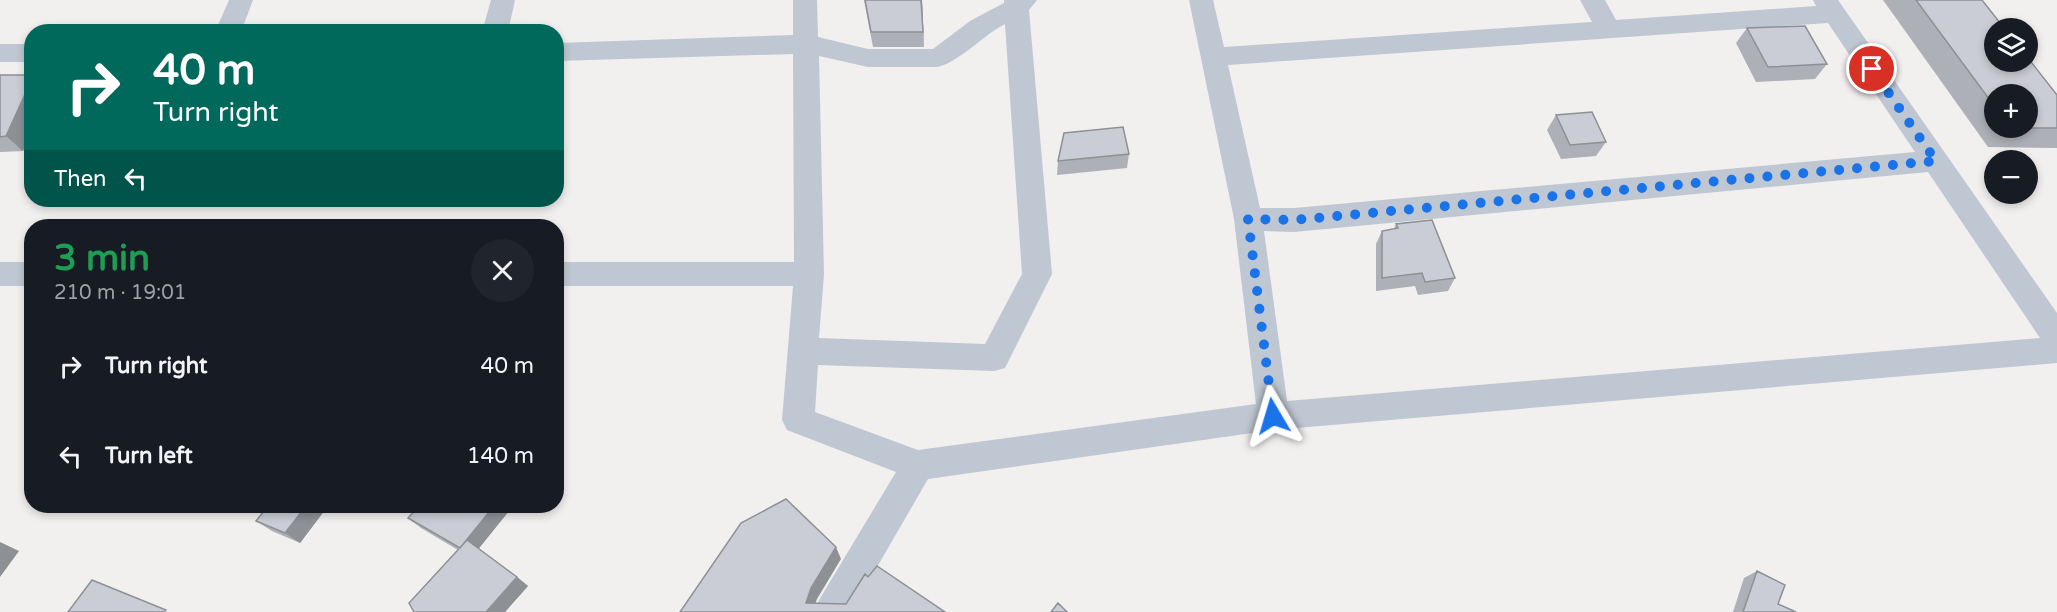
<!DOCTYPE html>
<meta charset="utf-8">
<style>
:root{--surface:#171b24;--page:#20242c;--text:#f1f3f6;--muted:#9ea1a6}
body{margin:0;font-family:"Varela Round",sans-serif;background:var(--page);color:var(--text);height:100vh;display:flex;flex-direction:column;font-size:22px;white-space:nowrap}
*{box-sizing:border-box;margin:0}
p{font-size:20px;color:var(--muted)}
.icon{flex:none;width:33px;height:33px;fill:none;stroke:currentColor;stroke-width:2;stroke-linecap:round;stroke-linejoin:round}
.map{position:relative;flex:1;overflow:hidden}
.panel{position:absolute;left:24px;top:219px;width:540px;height:294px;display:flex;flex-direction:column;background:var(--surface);border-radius:24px;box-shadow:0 3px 9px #0003}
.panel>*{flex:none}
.guide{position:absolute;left:24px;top:24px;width:540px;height:183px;border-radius:24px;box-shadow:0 3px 9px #0003;background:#00695c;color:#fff;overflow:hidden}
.tools{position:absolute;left:1984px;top:18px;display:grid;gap:12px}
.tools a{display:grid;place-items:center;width:54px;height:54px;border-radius:50%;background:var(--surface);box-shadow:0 3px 9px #0003;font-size:30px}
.pin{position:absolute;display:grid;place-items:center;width:51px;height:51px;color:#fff;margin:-26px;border:3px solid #fff;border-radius:50%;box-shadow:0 2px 6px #0007}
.me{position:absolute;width:66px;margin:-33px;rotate:353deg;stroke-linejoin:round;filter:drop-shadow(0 0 4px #0008)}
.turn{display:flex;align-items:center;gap:21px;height:126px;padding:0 30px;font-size:27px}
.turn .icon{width:78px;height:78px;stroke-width:2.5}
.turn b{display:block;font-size:42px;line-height:51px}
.then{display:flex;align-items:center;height:57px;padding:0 30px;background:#0003;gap:12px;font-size:22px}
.round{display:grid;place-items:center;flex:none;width:63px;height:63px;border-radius:32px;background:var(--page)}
.overview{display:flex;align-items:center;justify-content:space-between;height:102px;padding:0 30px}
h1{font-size:36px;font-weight:700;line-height:45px;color:#1e9e55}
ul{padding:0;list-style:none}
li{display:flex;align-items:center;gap:18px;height:90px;padding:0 30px}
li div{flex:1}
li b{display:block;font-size:22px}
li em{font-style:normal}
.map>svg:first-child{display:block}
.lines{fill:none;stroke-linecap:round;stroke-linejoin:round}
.minor{fill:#bfc7d2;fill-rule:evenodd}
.wall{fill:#aeb0b7;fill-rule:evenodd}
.shaded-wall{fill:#8d9095}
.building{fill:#cacdd5;stroke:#8d9095;stroke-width:1.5}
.route{stroke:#1a73e8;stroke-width:10;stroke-dasharray:0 18}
</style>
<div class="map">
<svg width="2057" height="612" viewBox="0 0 2057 612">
<rect width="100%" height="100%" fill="#f2efef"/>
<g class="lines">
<!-- minor -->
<path class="minor" d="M229 0H253L241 32H215Z
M491 0H515L508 32H482Z
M793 0H817L818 37 868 49H933L970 21 1004 3V0H1037L1029 10 1052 274 1005 368 994 371 818 365 815 412 918 450 1256 404 1234 219 1189 0H1213L1224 47 1592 22 1580 0H1605L1616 20 1816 6 1813 0H1838L2057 313V363L1273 430 928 479 851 612H813L819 600 896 472 787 430 782 420 793 286H556V262H794L793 54 556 61V43L793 35ZM1828 23 1915 152 1294 208H1260L1228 65ZM1005 24 1022 274 985 344 819 338 824 274 819 56 868 67H938C962 60 982 36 1005 24ZM1928 172 2040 338 1287 401 1264 231 1294 232Z
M0 44H32V62H0Z
M0 262H32V286H0Z"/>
</g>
<!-- wall -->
<path class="wall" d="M864 0H922L924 47H873Z
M1883 0H1982L2057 95V148L1988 147ZM1995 94 2028 128H1995Z
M1747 28 1827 64 1815 79 1756 82 1736 43Z
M0 75H32V131L23 151 0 152Z
M1556 115 1606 142 1596 156 1561 159 1547 130Z
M1129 154 1127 168 1057 175 1058 161Z
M1396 224 1455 278 1448 291 1418 295 1415 286 1376 291V244L1382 231 1394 229Z
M268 506H328L300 543 272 531 256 521Z
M419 506H513L478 549 517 577 528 586 505 612H414L458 550 421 528 408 518Z
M1757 571 1778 604 1796 612H1733L1744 578Z"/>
<!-- shaded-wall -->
<path class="shaded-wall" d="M921 0H922L924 47 923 32Z
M32 79V131L23 151 6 136Z
M306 506H328L300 543 285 533Z
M494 506H513L472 557 460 548Z
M0 542 19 551 0 577Z
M836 547 841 559 817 599 812 612 806 603 811 588Z
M517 577 528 586 505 612H486Z"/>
<!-- building -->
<path class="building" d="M865 0H921L923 32H871Z
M1916 0H1982L2004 28H1995V62H2028V58L2057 95V128H2010H2028V94H1995V107Z
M1805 26 1827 64 1768 67 1747 28Z
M0 75H32V79L6 136 0 137Z
M1592 112 1606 142 1570 145 1556 115Z
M1123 127 1129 154 1058 161 1064 133Z
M1432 220 1455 278 1425 282 1422 273 1382 278V231L1398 228 1396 224Z
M786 499 836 547 811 588 806 603 846 604 865 574 868 577 877 566 945 612H680L741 523Z
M268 506H306L285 533 256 521Z
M419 506H494L460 548 408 518Z
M467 540 517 577 486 612H414L409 603Z
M1757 571 1785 585 1778 604 1796 612H1743Z
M92 580 166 610 164 612H68Z
M1058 603 1067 612H1051Z"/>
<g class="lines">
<!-- route -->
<path class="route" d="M1273 416 1248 219 1294 220 1936 161 1872 69"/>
</g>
</svg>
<div class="tools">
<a><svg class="icon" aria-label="layers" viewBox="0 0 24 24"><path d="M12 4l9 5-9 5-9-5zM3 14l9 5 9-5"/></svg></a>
<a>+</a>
<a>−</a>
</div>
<div class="pin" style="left:1872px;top:69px;background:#d93025"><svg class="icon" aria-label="arrive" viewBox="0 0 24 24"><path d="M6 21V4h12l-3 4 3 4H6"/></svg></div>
<svg class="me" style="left:1273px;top:416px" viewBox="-20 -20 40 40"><path d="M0-17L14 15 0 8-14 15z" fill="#1a73e8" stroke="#fff" stroke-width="4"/></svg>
<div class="guide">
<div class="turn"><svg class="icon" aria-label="right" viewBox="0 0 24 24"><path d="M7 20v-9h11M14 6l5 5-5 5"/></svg><div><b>40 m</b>Turn right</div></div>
<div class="then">Then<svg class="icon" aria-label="left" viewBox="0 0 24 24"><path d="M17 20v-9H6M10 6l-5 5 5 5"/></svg></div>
</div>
<section class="panel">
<div class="overview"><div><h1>3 min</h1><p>210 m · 19:01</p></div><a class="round"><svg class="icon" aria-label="close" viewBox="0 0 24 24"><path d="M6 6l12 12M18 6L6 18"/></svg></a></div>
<ul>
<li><svg class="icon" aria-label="right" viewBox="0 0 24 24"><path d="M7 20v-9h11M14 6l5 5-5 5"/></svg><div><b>Turn right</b></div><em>40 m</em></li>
<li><svg class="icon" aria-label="left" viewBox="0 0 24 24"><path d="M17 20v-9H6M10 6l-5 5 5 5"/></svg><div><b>Turn left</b></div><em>140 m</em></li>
</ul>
</section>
</div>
